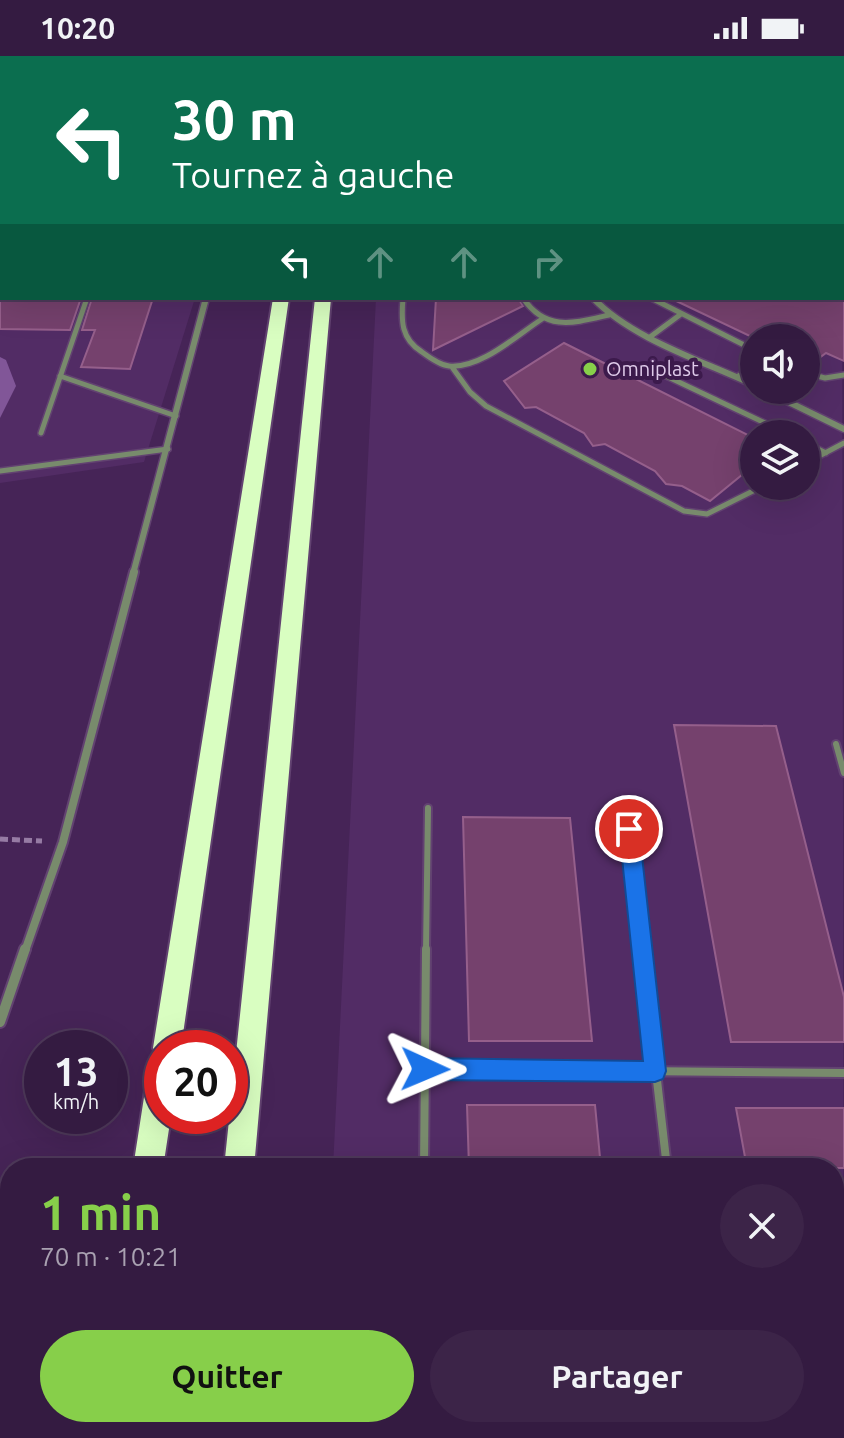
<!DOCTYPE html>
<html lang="fr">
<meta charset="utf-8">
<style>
:root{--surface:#341b41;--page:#3c2448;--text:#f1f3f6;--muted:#a9a1b1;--line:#4e395a;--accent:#87cf4a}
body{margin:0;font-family:Ubuntu,sans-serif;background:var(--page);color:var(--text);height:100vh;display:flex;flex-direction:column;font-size:30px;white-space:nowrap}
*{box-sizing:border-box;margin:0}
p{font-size:26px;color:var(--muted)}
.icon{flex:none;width:44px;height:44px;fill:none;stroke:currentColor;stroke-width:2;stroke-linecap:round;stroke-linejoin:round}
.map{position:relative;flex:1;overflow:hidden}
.details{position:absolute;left:0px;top:1102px;width:844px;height:280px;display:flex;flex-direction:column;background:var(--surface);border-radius:32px 32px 0 0;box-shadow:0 8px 32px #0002,0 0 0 2px var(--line)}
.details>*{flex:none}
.hud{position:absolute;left:0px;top:0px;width:844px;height:244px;box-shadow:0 8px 32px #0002,0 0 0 2px var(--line);background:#0b6e4f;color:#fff;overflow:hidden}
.fabs{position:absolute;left:740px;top:268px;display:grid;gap:16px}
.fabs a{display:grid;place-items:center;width:80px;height:80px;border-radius:50%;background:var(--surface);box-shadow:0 8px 32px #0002,0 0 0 2px var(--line);font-size:40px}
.speed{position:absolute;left:24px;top:974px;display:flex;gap:16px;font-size:40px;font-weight:700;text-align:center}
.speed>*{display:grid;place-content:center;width:104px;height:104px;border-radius:50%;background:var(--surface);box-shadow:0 8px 32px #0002,0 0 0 2px var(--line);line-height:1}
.speed small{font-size:20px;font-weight:400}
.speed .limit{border:12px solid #d22;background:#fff;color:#111}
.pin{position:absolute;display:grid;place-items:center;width:68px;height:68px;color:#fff;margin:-34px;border:4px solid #fff;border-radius:50%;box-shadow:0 2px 8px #0007}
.me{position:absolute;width:88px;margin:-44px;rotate:91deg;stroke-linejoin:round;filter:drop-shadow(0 0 6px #0008)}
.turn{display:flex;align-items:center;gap:28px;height:168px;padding:0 40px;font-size:36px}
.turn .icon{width:104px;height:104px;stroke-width:2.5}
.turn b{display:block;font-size:56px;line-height:68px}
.lanes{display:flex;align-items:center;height:76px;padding:0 40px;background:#0003;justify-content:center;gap:40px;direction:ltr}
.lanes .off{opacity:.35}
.round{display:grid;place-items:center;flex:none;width:84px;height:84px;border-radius:42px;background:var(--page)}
.summary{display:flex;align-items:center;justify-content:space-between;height:136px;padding:0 40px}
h1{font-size:48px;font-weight:700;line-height:60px;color:var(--accent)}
.action{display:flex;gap:16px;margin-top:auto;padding:16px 40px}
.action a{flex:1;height:92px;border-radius:48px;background:var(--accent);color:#111;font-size:32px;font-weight:700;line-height:92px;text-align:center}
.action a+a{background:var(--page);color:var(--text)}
.status{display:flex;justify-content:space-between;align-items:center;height:56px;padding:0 40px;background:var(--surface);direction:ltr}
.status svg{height:22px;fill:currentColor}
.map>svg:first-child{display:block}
.built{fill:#522c65;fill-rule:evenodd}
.water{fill:#815698}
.building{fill:#75416d;stroke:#955f8b;stroke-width:2}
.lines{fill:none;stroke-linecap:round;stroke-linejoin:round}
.lane-far2-casing{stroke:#624271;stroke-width:8}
.lane-far1-casing{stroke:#624271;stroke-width:10}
.lane-casing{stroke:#624271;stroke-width:12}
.street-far3-casing{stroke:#624271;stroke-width:7}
.street-far2-casing{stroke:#624271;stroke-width:9}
.street-far1-casing{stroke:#624271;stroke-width:12}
.street-casing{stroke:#624271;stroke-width:14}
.secondary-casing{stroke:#624271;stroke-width:4}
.highway-casing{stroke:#624271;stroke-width:4}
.path-far1{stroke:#967ba4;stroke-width:3;stroke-dasharray:5 2;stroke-linecap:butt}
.path{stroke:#967ba4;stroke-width:5;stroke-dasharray:8 4;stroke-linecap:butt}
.lane-far2{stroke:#788b6c;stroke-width:5}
.lane-far1{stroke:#788b6c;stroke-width:6}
.lane{stroke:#788b6c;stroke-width:8}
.street-far3{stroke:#788b6c;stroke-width:5}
.street-far2{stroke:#788b6c;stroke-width:6}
.street-far1{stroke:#788b6c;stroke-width:8}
.street{stroke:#788b6c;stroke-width:10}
.secondary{fill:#9dbb89;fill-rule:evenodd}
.highway{fill:#d9fec1;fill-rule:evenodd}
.route{fill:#1a73e8;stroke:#114b97;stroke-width:2}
.poi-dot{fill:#87cf4a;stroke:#3c1a4c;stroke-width:3}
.labels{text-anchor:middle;stroke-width:8;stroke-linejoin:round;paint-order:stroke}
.far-poi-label{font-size:20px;fill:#dfcbea;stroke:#3c1a4c;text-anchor:start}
</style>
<div class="status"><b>10:20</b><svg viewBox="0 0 49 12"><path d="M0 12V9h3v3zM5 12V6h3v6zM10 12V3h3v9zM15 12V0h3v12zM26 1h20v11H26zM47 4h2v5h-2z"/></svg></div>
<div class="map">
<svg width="844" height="1382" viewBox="0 0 844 1382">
<rect width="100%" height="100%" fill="#462457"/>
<!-- built -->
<path class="built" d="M0 0H269L2 2V242H195L144 406 0 427Z
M842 132 844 1382H320V1372H834V1112H333L376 242H842ZM754 282H806V334H754ZM754 378H806V430H754Z"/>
<!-- water -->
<path class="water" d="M0 301 6 304 16 330 0 362Z"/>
<!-- building -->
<path class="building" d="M0 242H81L70 274 0 273Z
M92 242H153L130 313 81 311 95 274H82Z
M436 242H518L523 250 433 294Z
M670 242H844V305L826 297 806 312V282H754Z
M564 287 754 382V409L710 445 682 430 666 428 655 415 605 388 593 390 584 377 536 351 525 352 504 325Z
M674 669 776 670 844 941V986H731Z
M463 761 570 762 592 985H469Z
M467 1049H595L601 1112H469Z
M736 1052H844V1112H747Z"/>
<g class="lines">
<defs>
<path id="lane-far2" d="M403 242C401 265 401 283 422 296 430 302 440 309 449 310 481 313 517 279 542 263
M523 242C546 276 574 267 609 259
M651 242 754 294
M650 281 681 258
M645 310 788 378
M452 311 470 336 486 350 684 455 707 458 763 430
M806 317 825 322 844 319
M60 320 176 360
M737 321 754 309
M41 377 87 242
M806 387 826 397
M806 407 844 387
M0 415 168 393"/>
<path id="lane-far1" d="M836 688 844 717
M629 773 643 895
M426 895 428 752"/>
<path id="lane" d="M642 893 667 1112
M425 1013 844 1017
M424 1112 426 893
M421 1372V1382
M701 1372 702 1382"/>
<path id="street-far3" d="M555 0 560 2
M819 2 823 0"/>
<path id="street-far2" d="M593 242C632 283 703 305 754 329
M764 334 844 373
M133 518 206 242"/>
<path id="street-far1" d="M25 895 63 786 134 516"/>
<path id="street" d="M0 966 25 893"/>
<path id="secondary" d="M491 0H502L503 2H492Z
M842 118H844V124H842Z"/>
<path id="highway" d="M312 0H324V2H312Z
M341 0H353V2H341Z
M273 242H289L181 992H162V1004L157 1002 153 992Z
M315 242H331L254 1112H224Z
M162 1008V1060H171L163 1112H133L147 1022 152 1012Z
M91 1372H127L125 1382H89Z
M194 1372H230L229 1382H193Z"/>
</defs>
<!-- lane-far2 casing -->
<use href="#lane-far2" class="lane-far2-casing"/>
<!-- lane-far1 casing -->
<use href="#lane-far1" class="lane-far1-casing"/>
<!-- lane casing -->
<use href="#lane" class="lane-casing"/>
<!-- street-far3 casing -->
<use href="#street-far3" class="street-far3-casing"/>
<!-- street-far2 casing -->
<use href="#street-far2" class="street-far2-casing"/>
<!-- street-far1 casing -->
<use href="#street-far1" class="street-far1-casing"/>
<!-- street casing -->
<use href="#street" class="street-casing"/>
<!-- secondary casing -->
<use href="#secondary" class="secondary-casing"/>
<!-- highway casing -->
<use href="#highway" class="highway-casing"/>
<!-- path-far1 -->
<path class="path-far1" d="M454 0 457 2"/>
<!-- path -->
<path class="path" d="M0 783 42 785"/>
<!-- lane-far2 -->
<use href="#lane-far2" class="lane-far2"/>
<!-- lane-far1 -->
<use href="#lane-far1" class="lane-far1"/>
<!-- lane -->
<use href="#lane" class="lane"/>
<!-- street-far3 -->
<use href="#street-far3" class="street-far3"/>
<!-- street-far2 -->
<use href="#street-far2" class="street-far2"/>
<!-- street-far1 -->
<use href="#street-far1" class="street-far1"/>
<!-- street -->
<use href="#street" class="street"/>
<!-- secondary -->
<use href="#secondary" class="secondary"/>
<!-- highway -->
<use href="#highway" class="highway"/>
</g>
<!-- route -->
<path class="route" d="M629 765 636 767 639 773 666 1015 663 1023 655 1026 425 1024 417 1020 414 1013 417 1006 425 1002 643 1005 619 773 622 767Z"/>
<!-- markers -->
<circle class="poi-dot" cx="590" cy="313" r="8"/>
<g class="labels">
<!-- far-poi labels -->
<g class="far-poi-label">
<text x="606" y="320">Omniplast</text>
</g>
</g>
</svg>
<div class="fabs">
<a><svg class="icon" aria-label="sound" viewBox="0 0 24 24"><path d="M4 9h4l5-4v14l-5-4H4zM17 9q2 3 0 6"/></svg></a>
<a><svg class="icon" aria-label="layers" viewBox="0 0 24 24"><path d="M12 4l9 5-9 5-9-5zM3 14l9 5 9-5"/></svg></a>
</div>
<div class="speed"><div>13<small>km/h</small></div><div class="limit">20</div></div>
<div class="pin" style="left:629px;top:773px;background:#d93025"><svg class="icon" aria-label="arrive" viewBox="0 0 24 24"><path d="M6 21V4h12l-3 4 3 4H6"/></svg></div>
<svg class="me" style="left:425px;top:1013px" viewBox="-20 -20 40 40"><path d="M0-17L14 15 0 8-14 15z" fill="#1a73e8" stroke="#fff" stroke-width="4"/></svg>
<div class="hud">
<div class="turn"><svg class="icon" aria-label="left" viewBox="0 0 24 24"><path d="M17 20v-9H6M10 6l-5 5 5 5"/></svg><div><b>30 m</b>Tournez à gauche</div></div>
<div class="lanes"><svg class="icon" aria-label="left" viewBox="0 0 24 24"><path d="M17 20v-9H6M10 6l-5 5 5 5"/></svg><svg class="icon off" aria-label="ahead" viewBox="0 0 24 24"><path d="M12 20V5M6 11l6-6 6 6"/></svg><svg class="icon off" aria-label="ahead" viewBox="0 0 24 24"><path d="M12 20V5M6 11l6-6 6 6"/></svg><svg class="icon off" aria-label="right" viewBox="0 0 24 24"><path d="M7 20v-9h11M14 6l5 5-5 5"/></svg></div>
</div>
<section class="details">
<div class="summary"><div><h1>1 min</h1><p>70 m · 10:21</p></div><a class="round"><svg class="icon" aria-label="close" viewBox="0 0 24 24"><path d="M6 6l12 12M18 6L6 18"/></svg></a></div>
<div class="action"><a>Quitter</a><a>Partager</a></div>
</section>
</div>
